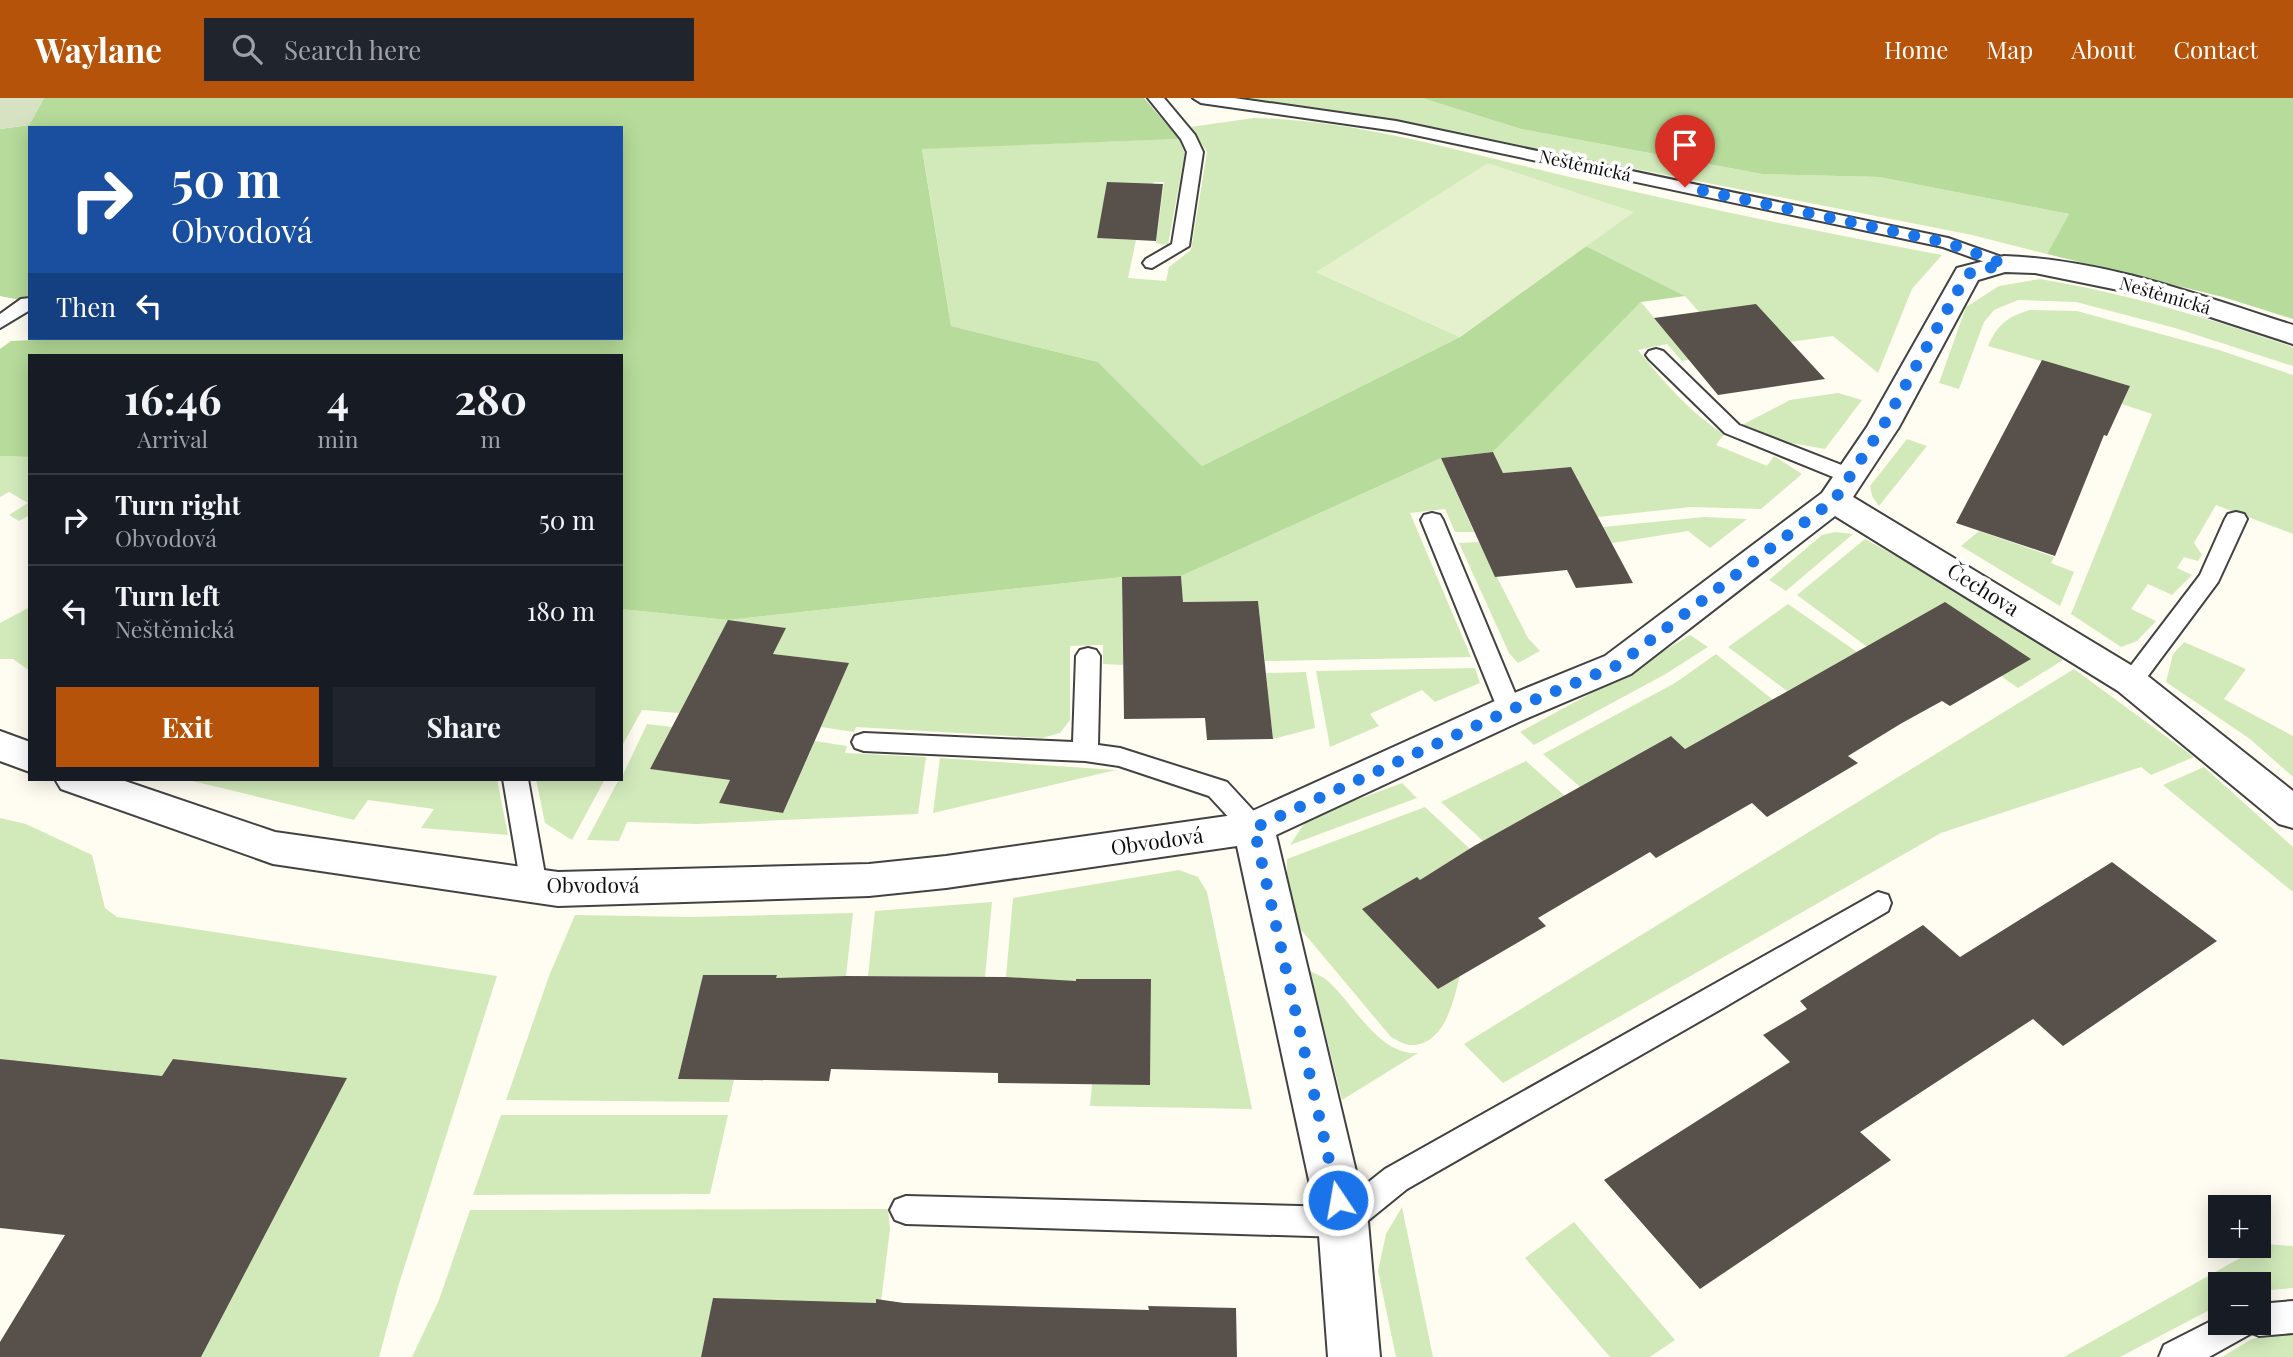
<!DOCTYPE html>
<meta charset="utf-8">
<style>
:root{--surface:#171b24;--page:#20242c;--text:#f1f3f6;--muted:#9ea1a6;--line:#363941;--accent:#b45309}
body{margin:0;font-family:"Playfair Display",serif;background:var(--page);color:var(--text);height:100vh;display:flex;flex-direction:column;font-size:26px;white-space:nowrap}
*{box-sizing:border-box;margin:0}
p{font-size:23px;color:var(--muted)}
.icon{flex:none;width:38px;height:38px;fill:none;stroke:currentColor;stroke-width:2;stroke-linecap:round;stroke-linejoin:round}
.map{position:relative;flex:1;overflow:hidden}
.drawer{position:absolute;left:28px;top:256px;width:595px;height:427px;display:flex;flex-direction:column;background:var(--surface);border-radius:0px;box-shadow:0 4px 18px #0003}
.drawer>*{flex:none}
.hud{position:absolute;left:28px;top:28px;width:595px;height:214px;border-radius:0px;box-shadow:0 4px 18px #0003;background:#1a4fa0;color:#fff;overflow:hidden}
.tools{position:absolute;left:2208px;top:1097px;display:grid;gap:14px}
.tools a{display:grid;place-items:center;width:63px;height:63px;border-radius:0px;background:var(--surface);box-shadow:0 4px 18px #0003;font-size:35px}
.pin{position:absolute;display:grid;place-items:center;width:60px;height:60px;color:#fff;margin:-72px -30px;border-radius:50% 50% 50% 0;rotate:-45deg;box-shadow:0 0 7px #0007}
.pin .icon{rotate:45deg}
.me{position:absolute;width:77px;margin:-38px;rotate:348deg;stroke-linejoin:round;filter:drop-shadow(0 0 5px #0008)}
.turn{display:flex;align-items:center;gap:24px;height:147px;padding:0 28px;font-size:32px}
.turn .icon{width:91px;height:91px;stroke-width:2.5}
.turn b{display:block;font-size:49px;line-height:60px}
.then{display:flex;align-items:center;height:66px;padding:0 28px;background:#0003;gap:14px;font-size:26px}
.eta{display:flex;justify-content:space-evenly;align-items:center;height:119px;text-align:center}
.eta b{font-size:42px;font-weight:700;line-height:49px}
.cta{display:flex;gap:14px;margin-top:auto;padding:14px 28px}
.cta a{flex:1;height:80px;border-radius:0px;background:var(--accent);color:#fff;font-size:28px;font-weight:700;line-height:80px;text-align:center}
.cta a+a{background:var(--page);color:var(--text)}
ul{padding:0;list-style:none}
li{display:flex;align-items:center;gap:21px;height:91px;padding:0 28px;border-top:2px solid var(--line)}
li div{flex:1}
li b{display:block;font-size:26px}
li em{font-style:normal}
header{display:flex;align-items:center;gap:42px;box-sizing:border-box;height:98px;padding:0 35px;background:var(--accent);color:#fff}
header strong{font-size:33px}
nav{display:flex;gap:38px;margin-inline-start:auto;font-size:24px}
.search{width:490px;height:63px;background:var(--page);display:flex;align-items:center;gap:18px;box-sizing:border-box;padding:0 24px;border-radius:0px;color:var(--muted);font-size:26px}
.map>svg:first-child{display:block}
.green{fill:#d2eaba}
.forest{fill:#b6db9a}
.cemetery{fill:#d7e2c2}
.pitch{fill:#e4f1cc}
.building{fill:#58514b}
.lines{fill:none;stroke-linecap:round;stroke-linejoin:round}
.lane-casing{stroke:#424242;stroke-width:4}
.street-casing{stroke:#424242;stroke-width:4}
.lane{fill:#fff;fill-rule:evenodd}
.street{fill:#fff;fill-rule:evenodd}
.route{stroke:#1a73e8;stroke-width:12;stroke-dasharray:0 21.6}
.labels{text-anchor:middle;stroke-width:7;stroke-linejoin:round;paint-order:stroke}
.far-street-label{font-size:18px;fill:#0f0f0f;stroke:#fff}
.street-label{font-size:21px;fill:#0f0f0f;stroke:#fff}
</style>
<header>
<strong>Waylane</strong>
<div class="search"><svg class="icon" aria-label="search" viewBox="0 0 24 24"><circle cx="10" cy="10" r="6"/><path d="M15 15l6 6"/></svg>Search here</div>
<nav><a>Home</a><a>Map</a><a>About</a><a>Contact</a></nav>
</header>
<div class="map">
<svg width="2293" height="1259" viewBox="0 0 2293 1259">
<rect width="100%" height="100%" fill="#fffdf2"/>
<!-- green -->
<path class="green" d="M1242 0H1422L1521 31 1762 76 1879 79 2069 116 2047 156 1972 137 1448 34Z
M1254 20C1356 22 1458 53 1557 76 1685 106 1813 133 1942 157L1912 191 1878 275 1833 238 1790 244 1699 214 1685 198 1586 148 1633 114 1316 174 1460 239 1202 368 1098 264 951 228 922 50 1179 41 1185 55 1168 147 1156 145 1164 84H1154L1097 140 1136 142 1128 180 1166 183 1169 169 1191 152 1207 54 1190 29Z
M2040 181C2125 195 2212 221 2293 249V268L2175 230 2076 204 2018 202 1994 212 1984 224 1959 291 1939 285 1966 209 1999 188Z
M1641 204 1689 262 1682 263 1667 246 1638 252C1664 284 1689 314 1724 336L1716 347 1767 368 1774 358 1802 376 1761 411 1691 409 1598 419 1571 369 1503 375 1493 354Z
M2030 212 2077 213 2219 252 2293 277V436L2216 407 2194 445 2202 457 2198 463 2184 459 2177 470 2192 477 2172 497 2148 486 2131 511 2156 523 2137 543 2121 549 2071 516 2152 316 2122 306 2130 288 1988 248C1998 226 2007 219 2030 212Z
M1838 295 1862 302 1825 351 1791 345 1742 327 1790 302Z
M1907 341 1927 348 1879 408 1872 398 1870 388Z
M0 358 30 359V417L19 423 9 417 28 405 9 394 0 399Z
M1441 360 1474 434H1455L1445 411 1410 415 1471 559 1265 563 1258 503 1183 504 1181 478Z
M1704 419 1747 421 1710 450 1688 433 1612 445 1603 429Z
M1979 433 2054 459 2051 465 2074 474 2060 508 1961 448Z
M1835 434 1853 436 1786 493 1769 482 1822 437Z
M1865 441 1958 492 2063 562 2018 590 2001 578 1866 548 1797 497Z
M1479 444 1528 540 1540 553 1518 565 1509 555 1459 445Z
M1122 479 1123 567 1103 566V547L1070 548V622L1060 635 1042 640 856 629 854 634 821 629 848 566 773 556 785 530 728 523 679 615 642 612 621 650V511L728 522Z
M1788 506 1857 554 1787 593 1728 549Z
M30 509V573L13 561H0V525Z
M1690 537 1708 549 1664 577 1534 647 1520 634 1628 575Z
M2184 544 2246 571 2224 601 2293 638V679L2250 641 2166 584 2173 556Z
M1716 556 1788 614 1748 636 1732 624 1685 651 1671 638 1580 689 1543 656 1675 585Z
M1475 570 1480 585 1435 604 1422 592 1370 616 1379 628 1330 649 1316 573Z
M2074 571 2194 659 2151 677 2141 669 1941 735 1503 985 1464 946Z
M1306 574 1315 630 1273 641 1266 575Z
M647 626 672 629 650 671 730 682 719 705 783 715 815 643 847 648 845 655 926 659 918 716 696 726 627 724 619 743 587 742 619 681H621Z
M940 660 1116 672 933 715Z
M1526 663 1565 698 1483 743 1441 704Z
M2204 669 2293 749V794L2163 687Z
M184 681H497L508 737 421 730 434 711 368 702 354 722Z
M536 681H605L572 742 545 725Z
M1402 685 1417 700 1290 747 1308 720Z
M1425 709 1470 751C1467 792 1471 949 1411 947 1404 947 1397 942 1391 939L1298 828 1287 786V761Z
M0 720 26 726 92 757 105 810 117 819 497 878 398 1189 379 1259H201L346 980 173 961 135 1023 0 961Z
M1179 772 1198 779 1207 794 1252 1011 1090 1008 1092 986 1150 987 1151 882 1077 881V900L1006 879 1013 800Z
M992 804 985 879 868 878 875 813Z
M853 815 846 878 772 896 776 877H703L678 981 734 982 729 1004 506 1002 549 878 575 817 692 819Z
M1310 873C1316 876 1324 879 1329 884 1354 907 1380 958 1418 955L1342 1002Z
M501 1017H728L710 1096 473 1097Z
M1402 1109 1433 1259H1396L1378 1173 1386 1136Z
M888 1111 890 1131 881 1204H876L873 1230 799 1203 713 1200 701 1259H412L439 1202 470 1112Z
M1574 1124 1675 1242 1650 1259H1610L1525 1160Z
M2265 1146 2293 1148V1190L2259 1193V1186H2221V1206L2120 1259H2064Z
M2293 1232V1259H2222L2252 1241Z"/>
<!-- forest -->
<path class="forest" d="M44 0H1144L1179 41 922 51 951 228 1098 264 1202 368 1460 239 1586 148 1685 198 1641 204 1493 354 1441 360 1181 478 1122 479 728 522 621 511V257H30V359L0 358V251L11 243 77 240H621V30H30V204L0 198V31L29 27Z
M1422 0H2293V221L2223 199 2047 156 2069 116 1879 79 1762 76 1521 31Z"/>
<!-- cemetery -->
<path class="cemetery" d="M0 0H44L29 27 0 31Z"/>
<!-- pitch -->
<path class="pitch" d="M1488 65 1634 114 1460 239 1316 174Z"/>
<!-- building -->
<path class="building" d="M1107 84 1163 86 1156 143 1097 140Z
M1756 206 1825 281 1718 297 1654 220Z
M2042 262 2130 288 2107 338 2104 337 2055 458 1956 425Z
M1493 354 1503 375 1571 369 1633 485 1576 490 1567 472 1495 479 1441 360Z
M1181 478 1183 504 1258 503 1273 641 1207 642 1205 620 1124 621 1122 479Z
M1945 504 2031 561 1950 608 1942 603 1902 625 1848 658 1858 665 1767 719 1752 705 1656 760 1650 754 1538 820 1546 828 1438 891 1362 811 1417 779 1420 782 1474 748 1671 638 1685 651Z
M728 522 786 530 773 556 849 565 783 715 719 705 730 682 650 671Z
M2112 764 2217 843 2063 948 2033 921 1860 1034 1891 1062 1700 1191 1604 1082 1790 964 1763 937 1807 911 1800 903 1923 827 1960 859Z
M703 877H777L776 880 846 878 1006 879 1076 883V881H1151L1150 987 998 985V975L831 971 829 983 678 981Z
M0 961 162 978 173 961 347 980 201 1259H0V1244L65 1137 0 1130Z
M713 1200 876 1205V1201L904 1205 1149 1212 1148 1208 1236 1210 1237 1259H701Z"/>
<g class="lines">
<defs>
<path id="lane" d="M1148 0H1164L1195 37 1203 54 1189 148 1152 170 1146 169 1143 165 1146 161 1172 146 1187 54 1181 41Z
M1193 0H1234L1396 23 1948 140 2010 162 2013 166 2004 171 1943 149 1396 33 1201 5Z
M30 200V212L0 230V216L21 201Z
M1656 251 1663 253 1739 327 1857 373 1860 378 1857 383H1843L1725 335 1649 261 1646 257 1649 253Z
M2236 414 2244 416 2247 421 2218 484 2139 590 2131 592 2123 590 2119 584 2123 578 2200 477 2225 421 2228 416Z
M1432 415 1440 417 1443 422 1522 612 1519 618 1510 621 1501 618 1498 612 1421 422 1424 417Z
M1088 550 1096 552 1100 558 1098 647 1120 650 1227 684 1263 723 1267 730 1263 737 1254 740 1245 737 1209 698 1119 668 1085 663 864 653 855 650 852 644 855 638 864 635 1073 644 1076 558 1080 552Z
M503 681H528L547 788 543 795 534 798 525 795 521 788Z
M1878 794 1888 797 1891 805 1888 813 1723 910 1407 1091 1354 1134 1343 1139 906 1126 895 1122 890 1112 895 1102 906 1098 1337 1109 1385 1071Z
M2293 1203V1235L2259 1238 2252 1235 2209 1259H2159L2164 1247 2221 1218V1225H2259V1206Z"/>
<path id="street" d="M2004 158C2103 161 2199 197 2293 227V246L2143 197 2035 175 2005 174 1978 182 1899 329 1853 399 2144 575 2293 693V730L2279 726 2118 593 1835 418 1631 576 1523 622 1276 737 1368 1124 1380 1259H1328L1318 1124 1237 748 946 790 869 798 558 808 273 766 61 691 55 681H119L275 734 558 774 869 766 946 758 1248 715 1497 602 1605 558 1822 395 1867 329 1957 170Z
M0 633 30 644V674L0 663Z"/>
</defs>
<!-- lane casing -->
<use href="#lane" class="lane-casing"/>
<!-- street casing -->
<use href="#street" class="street-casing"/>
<!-- lane -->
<use href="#lane" class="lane"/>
<!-- street -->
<use href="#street" class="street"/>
</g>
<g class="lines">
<!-- route -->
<path class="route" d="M1338 1102 1254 730 1510 612 1618 567 1835 401 1883 328 1967 176 2004 166 1948 145 1685 89"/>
</g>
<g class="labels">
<!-- far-street labels -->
<g class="far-street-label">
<text transform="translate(1585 68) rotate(12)" y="6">Neštěmická</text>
<text transform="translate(2165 198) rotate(16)" y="6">Neštěmická</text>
</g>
<!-- street labels -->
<g class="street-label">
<text transform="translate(1983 492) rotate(32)" y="7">Čechova</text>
<text transform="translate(1157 744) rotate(-8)" y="7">Obvodová</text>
<text x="593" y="795">Obvodová</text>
</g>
</g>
</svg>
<div class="tools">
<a>+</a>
<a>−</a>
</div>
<div class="pin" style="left:1685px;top:89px;background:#d93025"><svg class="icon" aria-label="arrive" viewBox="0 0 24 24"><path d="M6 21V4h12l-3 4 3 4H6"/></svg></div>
<svg class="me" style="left:1338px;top:1102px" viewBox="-20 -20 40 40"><circle r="17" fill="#1a73e8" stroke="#fff" stroke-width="3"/><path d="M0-11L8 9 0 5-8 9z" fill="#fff"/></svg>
<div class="hud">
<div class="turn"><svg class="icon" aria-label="right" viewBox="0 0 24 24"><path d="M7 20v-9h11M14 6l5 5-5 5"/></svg><div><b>50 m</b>Obvodová</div></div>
<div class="then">Then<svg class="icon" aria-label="left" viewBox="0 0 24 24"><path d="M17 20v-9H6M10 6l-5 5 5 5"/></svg></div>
</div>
<section class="drawer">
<div class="eta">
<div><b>16:46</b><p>Arrival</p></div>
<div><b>4</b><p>min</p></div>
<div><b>280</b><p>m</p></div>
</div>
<ul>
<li><svg class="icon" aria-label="right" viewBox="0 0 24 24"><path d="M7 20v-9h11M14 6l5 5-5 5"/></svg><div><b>Turn right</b><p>Obvodová</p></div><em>50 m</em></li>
<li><svg class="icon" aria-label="left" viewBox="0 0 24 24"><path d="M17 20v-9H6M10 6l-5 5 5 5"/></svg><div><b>Turn left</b><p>Neštěmická</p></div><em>180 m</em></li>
</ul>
<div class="cta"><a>Exit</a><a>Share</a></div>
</section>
</div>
